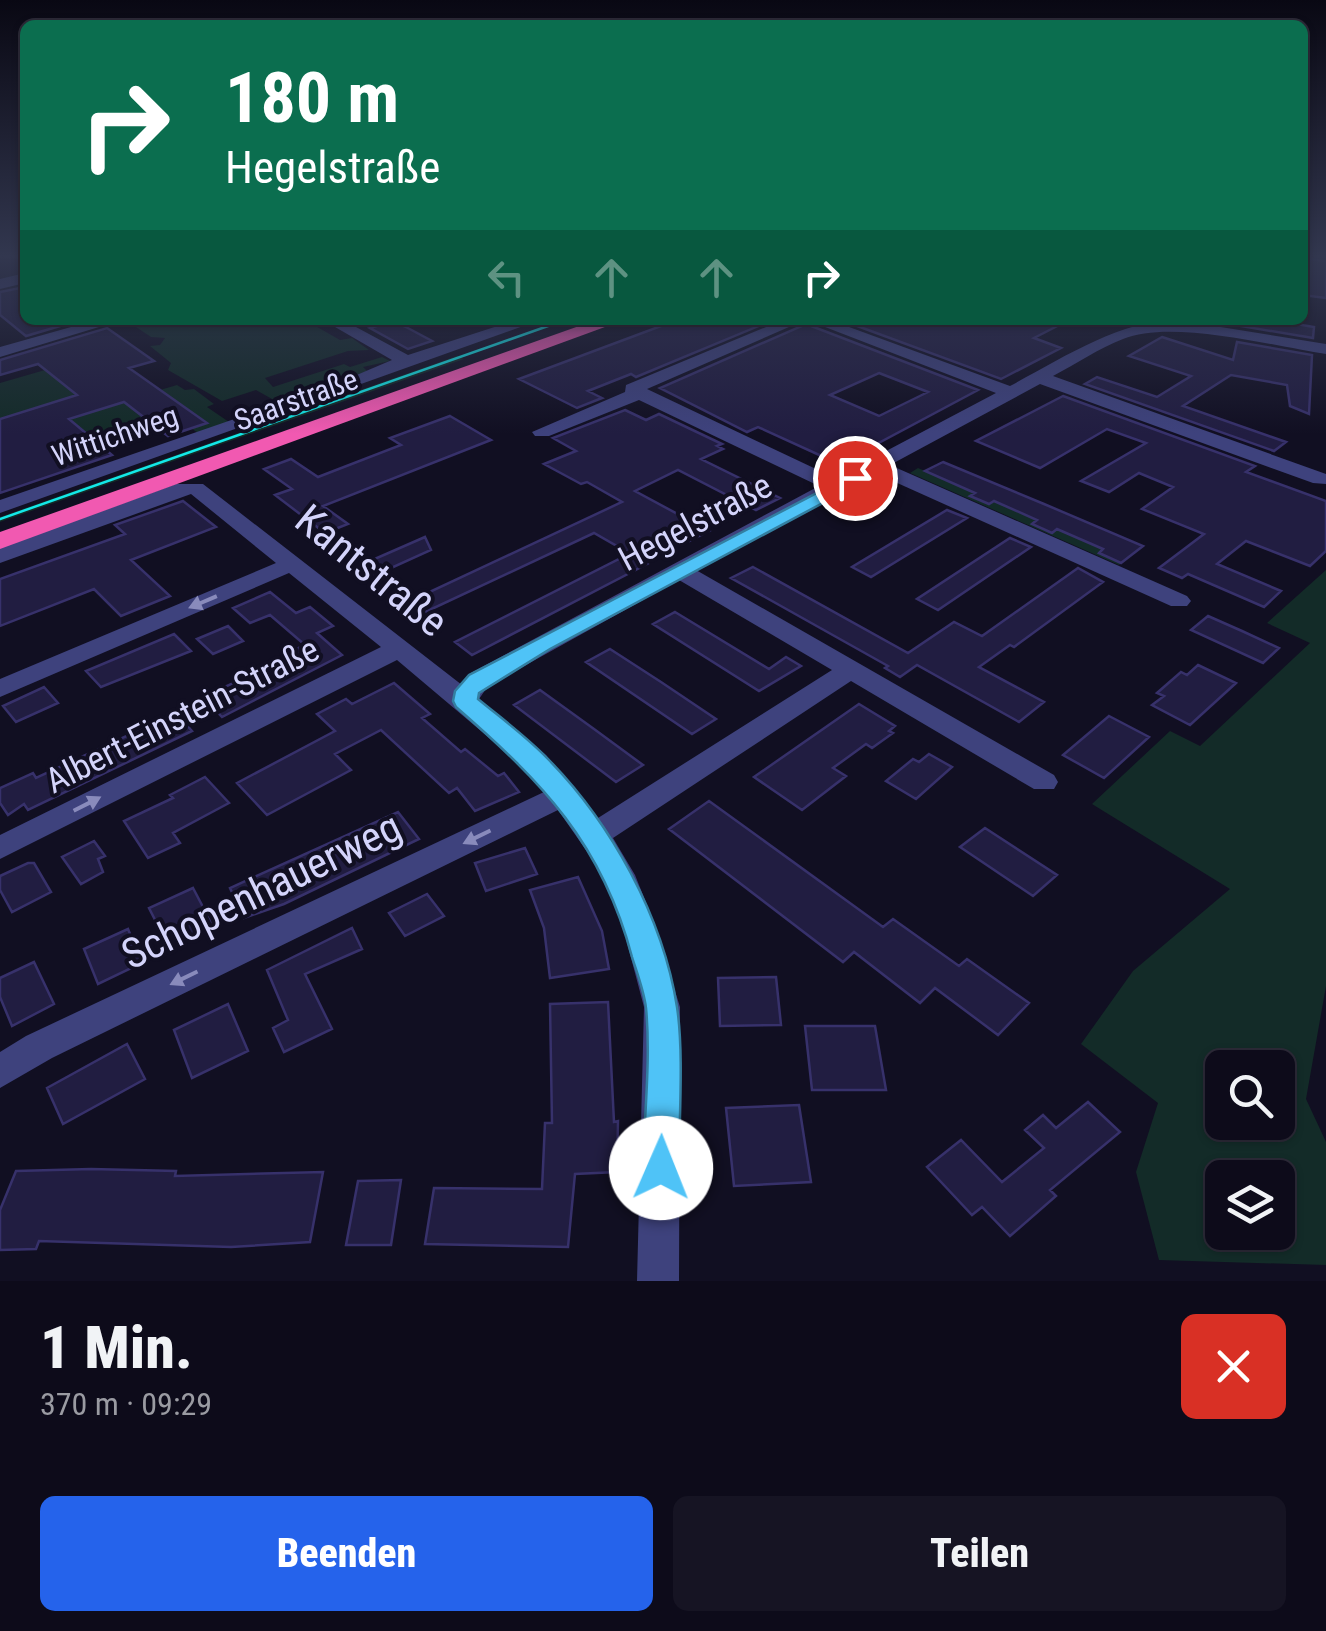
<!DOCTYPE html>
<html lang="de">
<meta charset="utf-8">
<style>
:root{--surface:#0d0b1a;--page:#161423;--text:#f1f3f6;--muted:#9a9ba2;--line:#2d2b39;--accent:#2563eb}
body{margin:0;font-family:"Roboto Condensed",sans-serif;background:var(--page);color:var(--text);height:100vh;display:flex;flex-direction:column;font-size:38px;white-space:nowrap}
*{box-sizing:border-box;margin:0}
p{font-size:32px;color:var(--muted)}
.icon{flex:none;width:55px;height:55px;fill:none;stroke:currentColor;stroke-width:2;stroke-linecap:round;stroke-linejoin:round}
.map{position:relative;height:1281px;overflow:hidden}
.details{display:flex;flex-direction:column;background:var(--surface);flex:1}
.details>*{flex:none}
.banner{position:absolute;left:20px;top:20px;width:1288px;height:305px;border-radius:15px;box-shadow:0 2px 8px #0004,0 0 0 2px var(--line);background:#0b6e4f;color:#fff;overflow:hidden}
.tools{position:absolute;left:1205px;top:1050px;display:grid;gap:20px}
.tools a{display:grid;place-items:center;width:90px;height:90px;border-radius:15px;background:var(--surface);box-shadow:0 2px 8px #0004,0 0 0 2px var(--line);font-size:50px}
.pin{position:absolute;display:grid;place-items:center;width:85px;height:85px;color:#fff;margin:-42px;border:5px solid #fff;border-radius:50%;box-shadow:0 2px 10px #0007}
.me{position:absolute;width:110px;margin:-55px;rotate:1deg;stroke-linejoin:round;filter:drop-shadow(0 0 8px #0008)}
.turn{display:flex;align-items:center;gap:35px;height:210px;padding:0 40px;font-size:45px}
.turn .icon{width:130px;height:130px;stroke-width:2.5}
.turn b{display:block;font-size:70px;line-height:85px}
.lanes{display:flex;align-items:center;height:95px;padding:0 40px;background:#0003;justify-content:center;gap:50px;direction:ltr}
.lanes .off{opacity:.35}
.round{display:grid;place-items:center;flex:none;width:105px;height:105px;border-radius:15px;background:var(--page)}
.head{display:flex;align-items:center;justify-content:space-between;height:170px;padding:0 40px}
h1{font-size:60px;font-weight:800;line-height:75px}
.action{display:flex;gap:20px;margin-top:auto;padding:20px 40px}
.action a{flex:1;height:115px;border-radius:15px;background:var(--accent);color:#fff;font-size:40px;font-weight:800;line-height:115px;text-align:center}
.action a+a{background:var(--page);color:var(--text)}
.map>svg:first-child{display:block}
.green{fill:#132b28;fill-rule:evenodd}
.building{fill:#211d41;stroke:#37316b;stroke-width:2.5;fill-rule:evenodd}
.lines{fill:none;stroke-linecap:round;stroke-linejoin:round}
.minor{fill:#3e427d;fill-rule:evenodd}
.highway{fill:#f159b1;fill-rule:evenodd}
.tram{stroke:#13e8e8;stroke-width:2.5}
.oneway{fill:#898bbc}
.route{fill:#4fc3f7;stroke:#337fa1;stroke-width:2.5}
.labels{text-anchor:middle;stroke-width:8;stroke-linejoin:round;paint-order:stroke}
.far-street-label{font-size:30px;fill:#d4d4fb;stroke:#110f22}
.street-label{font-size:35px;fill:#d4d4fb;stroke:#110f22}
.near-street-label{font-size:42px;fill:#d4d4fb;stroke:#110f22}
</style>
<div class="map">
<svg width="1326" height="1281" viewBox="0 0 1326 1281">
<rect width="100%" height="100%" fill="#110f22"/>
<!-- green -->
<path class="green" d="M305 320 340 340 352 338 369 350 348 351 265 378 273 387 344 364 350 367 382 357 390 361 363 367 367 371 281 404 256 390 222 401 168 370 171 363 150 346 160 345 165 338 151 337 127 321Z
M457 356 464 359 0 522V517Z
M45 370 77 395 0 419V383Z
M177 385 185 390 194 389 214 404 207 407 229 422 198 433 191 428 206 422 160 390Z
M124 402 157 427 101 446 69 419Z
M918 468 1126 559 1119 565 910 473Z
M1326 570V986L1306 1099 1326 1142V1265L1159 1260 1136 1172 1158 1103 1081 1044 1133 971 1230 889 1092 804 1170 731 1200 746 1310 643 1267 623ZM1222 1068H1278V1122H1222ZM1222 1178H1278V1232H1222Z"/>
<!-- building -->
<path class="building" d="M1302 258 1326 261V298L1302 295Z
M20 288 25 291V320H65L70 323 26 336 0 315V292Z
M677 320H773L636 377 631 374 588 391 602 398 577 408 519 379Z
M841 320H1069L1034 338 1061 348 1001 379Z
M1242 320H1291L1290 323 1314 327 1313 338 1241 326Z
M393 321 406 327 432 341 408 349 370 328Z
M806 324 978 390 839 464 758 427 747 432 660 388ZM879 373 928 392 879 416 830 395Z
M107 328 154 361 129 368 207 423 168 436 124 402 69 419 112 455 0 493V419L77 395 38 364 0 375V360Z
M1162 337 1233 360 1237 342 1312 355 1309 414 1290 406 1287 385 1231 375 1183 406 1286 442 1274 451 1085 384 1097 377 1157 397 1191 376 1129 356Z
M1063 396 1255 466 1246 472 1326 501V551L1310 566 1246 541 1217 564 1281 591 1264 607 1188 574 1182 578 1159 568 1204 534 1142 509 1173 487 1139 473 1109 492 1081 481 1146 443 1107 429 1040 468 976 441Z
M625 410 646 420 659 414 722 444 717 446 723 449 701 459 780 498 756 510 678 470 635 491 709 531 689 541 685 539 643 561 594 533 421 614 406 603 622 502 587 482 581 484 544 464 576 451 553 438Z
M450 416 491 440 323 506 348 524 325 533 275 495 292 489 264 469 291 459 318 477 401 445 390 438Z
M943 462 1044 504 1143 546 1121 563 1099 553 1103 549 1057 529 1052 533 1032 524 1037 520 994 501 989 504 970 496 975 493 925 471Z
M183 501 216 527 131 560 170 596 121 616 94 589 0 626V579L125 534 115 525Z
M947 510 967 518 871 577 852 567Z
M425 537 431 550 369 578 354 568Z
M1010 538 1031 547 938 610 917 599Z
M629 554 647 564 472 655 455 642Z
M753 567 908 653 954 622 982 636 1078 568 1103 582 1014 647 1010 645 979 667 1044 702 1019 722 917 665 900 677 885 668 888 666 731 578Z
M270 592 296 613 310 607 333 626 317 633 342 655 222 717 203 697 288 658 284 655 305 645 270 615 250 623 233 608Z
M675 612 769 669 786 657 801 666 759 691 653 624Z
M1208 616 1242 631 1279 648 1263 663 1191 630Z
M228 626 243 641 213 654 197 639Z
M174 634 191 651 101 687 86 671Z
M610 649 661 682 716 719 692 734 586 662Z
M1198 665 1236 683 1190 725 1152 705 1164 696 1157 693 1181 672 1187 675Z
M394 683 430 714 422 718 461 752 465 749 498 776 504 773 519 792 475 811 457 788 449 793 381 730 335 754 351 770 267 815 237 783 335 731 317 714 346 699 352 704Z
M44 687 58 703 16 722 3 706Z
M540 690 594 729 643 765 616 782 514 705Z
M859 704 895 726 889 731 893 733 872 748 866 744 833 768 846 776 802 810 754 777Z
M176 713 192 731 28 810 24 804 8 815 0 803V788L33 773 36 778Z
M1109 716 1149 737 1104 778 1063 755Z
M929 754 952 767 916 799 886 781 913 759 919 762Z
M205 777 229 803 173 833 180 843 148 858 124 821 173 798 170 795Z
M709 801 883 927 893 919 959 966 967 959 1029 1003 998 1035 935 988 920 1003 854 952 843 962 669 829Z
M398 812 419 839 284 904 244 918 230 888Z
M985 828 1057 875 1033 896 960 847Z
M94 841 105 856 98 859 103 872 81 884 62 857Z
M525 848 537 874 486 891 475 863Z
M28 863H34L51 892 12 912 0 890V876Z
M578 877 602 931 609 969 550 978 544 928 530 890Z
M193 888 214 928 170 949 149 908Z
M427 894 444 916 405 936 389 913Z
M352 928 362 949 305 974 332 1029 284 1052 273 1028 288 1020 267 970Z
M128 929 142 963 98 984 84 949Z
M34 962 54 1004 12 1026 0 997V978Z
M776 977 781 1025 720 1026 718 978Z
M608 1002 614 1122 618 1121 617 1172 575 1174 568 1247 425 1244 434 1188 542 1189 545 1123H552L550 1004Z
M228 1004 248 1051 192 1078 174 1030Z
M805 1026H875L886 1090H812Z
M127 1044 145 1079 63 1124 47 1088Z
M1088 1102 1120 1132 1050 1190 1056 1196 1010 1236 982 1207 972 1215 927 1167 961 1140 1002 1182 1044 1148 1025 1130 1043 1115 1056 1128Z
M799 1105 811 1182 734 1186 726 1108Z
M91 1169 176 1171 175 1176 323 1172 310 1242 231 1247 39 1241 36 1249 0 1250V1210L16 1171Z
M401 1180 391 1245H346L358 1181Z"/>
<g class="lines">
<!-- minor -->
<path class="minor" d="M25 273V283L0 289V279Z
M96 320H122L0 357V347Z
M323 320H343L408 355 516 320H540L0 513V500L333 385 392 360Z
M783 320H805L647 389 835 478 996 393 807 320H830L1010 386C1064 357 1121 320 1177 320L1326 344V354C1273 346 1171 319 1123 339 1099 348 1076 364 1053 376L1326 474V484L1313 483 1040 384 890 465 1187 596 1191 601 1187 606H1171L875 473 696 570 1054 775 1058 782 1054 789H1034L851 681 613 838 635 875 653 920 680 1007 679 1281H637L644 1007 621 920 604 876 558 810 52 1058 0 1088V1052L26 1036 544 792 526 769 397 660 0 859V835L381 647 289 573 0 697V679L276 563 191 494 0 563V548L176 484H203L462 685 469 674 819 486 639 400 549 436H535L532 432 625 392 626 385ZM679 580 832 670 598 818 546 755 479 699 488 686Z"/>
<!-- highway -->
<path class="highway" d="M596 320H624L0 549V532Z"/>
<!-- tram -->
<path class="tram" d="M0 519 565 320"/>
</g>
<!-- one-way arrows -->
<defs><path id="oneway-solid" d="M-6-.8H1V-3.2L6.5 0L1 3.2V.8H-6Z" transform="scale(2.5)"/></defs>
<g class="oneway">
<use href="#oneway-solid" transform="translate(203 602) rotate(157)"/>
<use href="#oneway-solid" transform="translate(87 804) rotate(-27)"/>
<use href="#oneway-solid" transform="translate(477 837) rotate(154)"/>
<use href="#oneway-solid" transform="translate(184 978) rotate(154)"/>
</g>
<!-- sky -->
<linearGradient id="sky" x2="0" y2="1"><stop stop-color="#090813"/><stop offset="0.59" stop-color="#32374f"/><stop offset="1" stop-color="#32374f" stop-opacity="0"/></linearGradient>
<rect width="1326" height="434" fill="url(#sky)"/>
<!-- route -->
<path class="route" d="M855 473 864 478 862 482 550 649 479 693 478 699C501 718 527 737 548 759 611 823 663 917 677 1007 684 1052 679 1121 679 1168L674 1180 661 1185 648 1180 643 1168C644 1116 651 1060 646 1008 644 991 637 973 632 957 602 843 542 782 456 707L453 701 455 691 469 675Z"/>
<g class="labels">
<!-- far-street labels -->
<g class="far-street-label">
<text transform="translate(296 400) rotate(-20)" y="10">Saarstraße</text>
<text transform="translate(115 436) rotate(-19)" y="10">Wittichweg</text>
</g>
<!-- street labels -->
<g class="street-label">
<text transform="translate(695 522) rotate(-28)" y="12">Hegelstraße</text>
<text transform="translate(182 715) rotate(-27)" y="12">Albert-Einstein-Straße</text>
</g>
<!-- near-street labels -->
<g class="near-street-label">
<text transform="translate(372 570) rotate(39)" y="15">Kantstraße</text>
<text transform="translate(261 890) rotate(-26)" y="15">Schopenhauerweg</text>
</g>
</g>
</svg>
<div class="tools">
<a><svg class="icon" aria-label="search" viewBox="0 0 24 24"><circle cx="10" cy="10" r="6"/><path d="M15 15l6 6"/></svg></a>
<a><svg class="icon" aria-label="layers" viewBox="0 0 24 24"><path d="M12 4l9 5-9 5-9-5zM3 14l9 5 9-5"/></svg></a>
</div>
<div class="pin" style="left:855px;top:478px;background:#d93025"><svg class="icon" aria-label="arrive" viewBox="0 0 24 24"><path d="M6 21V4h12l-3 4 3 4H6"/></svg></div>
<svg class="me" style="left:661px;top:1168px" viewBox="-20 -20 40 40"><circle r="19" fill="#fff"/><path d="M0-13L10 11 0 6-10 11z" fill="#4fc3f7"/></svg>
<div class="banner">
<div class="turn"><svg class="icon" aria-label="right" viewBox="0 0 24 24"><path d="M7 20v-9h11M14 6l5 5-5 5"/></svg><div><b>180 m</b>Hegelstraße</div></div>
<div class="lanes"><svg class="icon off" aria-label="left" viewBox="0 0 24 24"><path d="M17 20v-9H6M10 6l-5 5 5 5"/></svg><svg class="icon off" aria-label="ahead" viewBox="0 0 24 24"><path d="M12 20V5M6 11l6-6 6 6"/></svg><svg class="icon off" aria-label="ahead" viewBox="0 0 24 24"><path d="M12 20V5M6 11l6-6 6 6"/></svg><svg class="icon" aria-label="right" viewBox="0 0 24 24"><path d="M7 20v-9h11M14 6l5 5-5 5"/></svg></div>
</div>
</div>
<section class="details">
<div class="head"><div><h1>1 Min.</h1><p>370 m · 09:29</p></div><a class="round" style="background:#d93025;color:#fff"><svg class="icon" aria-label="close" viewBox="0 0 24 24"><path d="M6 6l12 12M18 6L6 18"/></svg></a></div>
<div class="action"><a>Beenden</a><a>Teilen</a></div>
</section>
